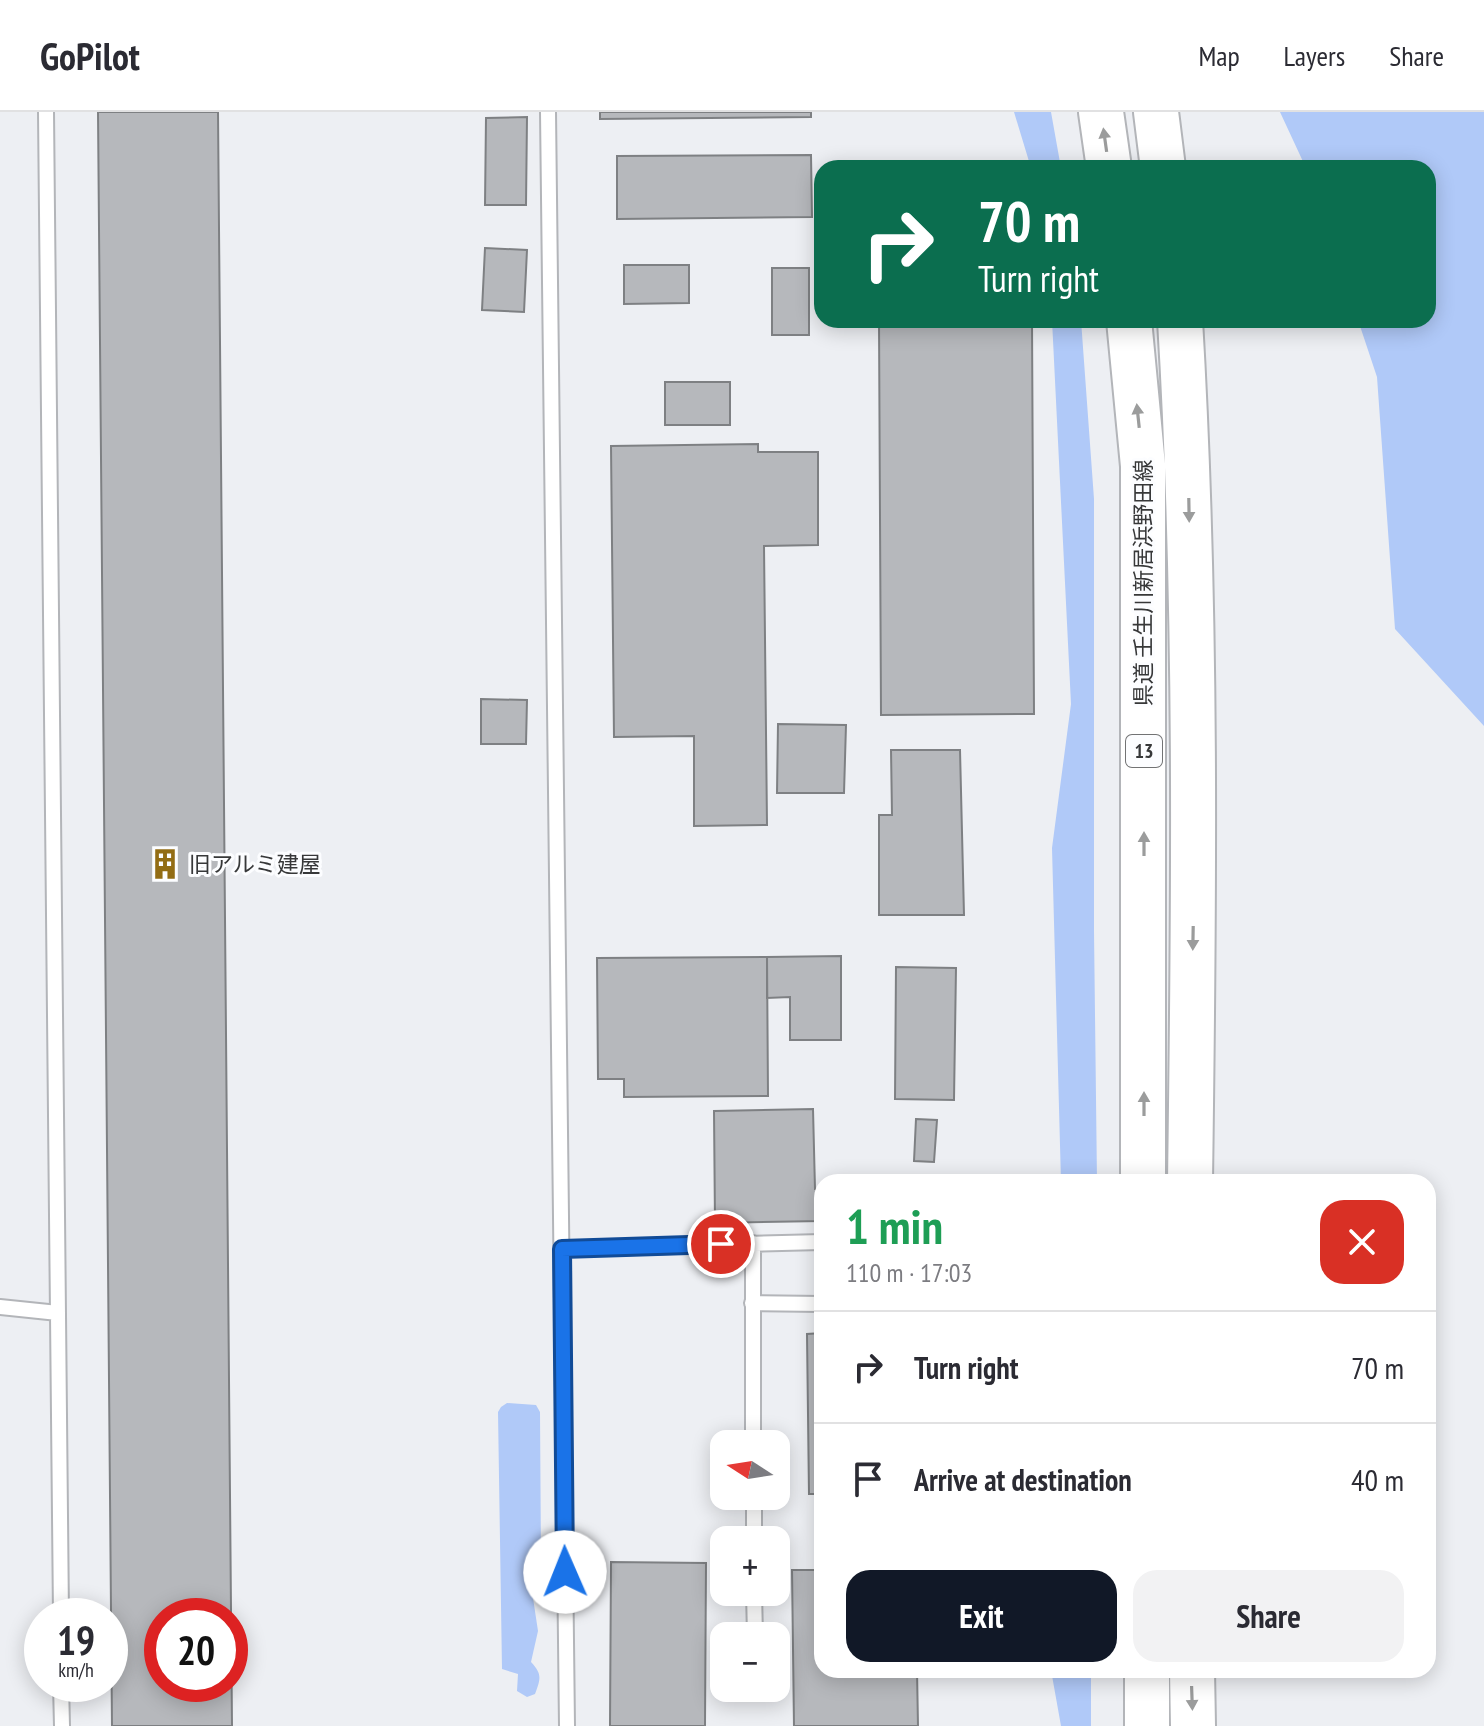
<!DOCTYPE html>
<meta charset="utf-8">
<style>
:root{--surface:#fff;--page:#f2f2f3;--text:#2b2b33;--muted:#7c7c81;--line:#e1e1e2;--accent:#111827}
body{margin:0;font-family:"PT Sans Narrow","Noto Sans JP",sans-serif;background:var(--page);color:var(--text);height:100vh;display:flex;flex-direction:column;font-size:30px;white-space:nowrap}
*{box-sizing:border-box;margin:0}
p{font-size:26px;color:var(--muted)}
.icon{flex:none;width:44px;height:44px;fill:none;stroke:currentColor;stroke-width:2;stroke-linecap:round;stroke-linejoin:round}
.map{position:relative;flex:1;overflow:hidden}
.drawer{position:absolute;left:814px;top:1062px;width:622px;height:504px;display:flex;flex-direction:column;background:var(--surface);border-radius:24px;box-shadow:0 4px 20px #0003}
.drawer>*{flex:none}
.guide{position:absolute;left:814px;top:48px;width:622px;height:168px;border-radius:24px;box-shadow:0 4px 20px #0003;background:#0b6e4f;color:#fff;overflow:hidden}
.needle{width:52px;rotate:282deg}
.fabs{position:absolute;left:710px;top:1318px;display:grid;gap:16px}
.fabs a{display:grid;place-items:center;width:80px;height:80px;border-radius:16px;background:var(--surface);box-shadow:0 4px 20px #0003;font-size:40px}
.speed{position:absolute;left:24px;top:1486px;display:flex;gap:16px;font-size:40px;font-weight:700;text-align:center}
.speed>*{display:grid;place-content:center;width:104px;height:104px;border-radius:50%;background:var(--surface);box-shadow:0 4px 20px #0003;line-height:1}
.speed small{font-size:20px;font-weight:400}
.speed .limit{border:12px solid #d22;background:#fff;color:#111}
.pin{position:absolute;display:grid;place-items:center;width:68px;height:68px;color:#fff;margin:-34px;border:4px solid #fff;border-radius:50%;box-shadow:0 2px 8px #0007}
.me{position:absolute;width:88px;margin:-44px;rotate:359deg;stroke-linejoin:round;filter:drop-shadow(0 0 6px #0008)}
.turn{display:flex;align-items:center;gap:28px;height:168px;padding:0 32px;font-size:36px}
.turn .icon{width:104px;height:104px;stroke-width:2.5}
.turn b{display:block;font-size:56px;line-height:68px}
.round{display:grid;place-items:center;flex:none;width:84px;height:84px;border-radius:24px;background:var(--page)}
.summary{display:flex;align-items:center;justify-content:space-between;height:136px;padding:0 32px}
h1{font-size:48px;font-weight:700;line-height:60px;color:#1e9e55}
.action{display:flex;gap:16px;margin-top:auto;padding:16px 32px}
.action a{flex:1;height:92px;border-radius:24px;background:var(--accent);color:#fff;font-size:32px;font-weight:700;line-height:92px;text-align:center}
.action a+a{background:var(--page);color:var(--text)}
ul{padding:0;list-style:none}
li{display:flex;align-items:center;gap:24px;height:112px;padding:0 32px;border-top:2px solid var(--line)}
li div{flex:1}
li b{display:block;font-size:30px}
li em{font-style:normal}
header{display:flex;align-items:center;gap:48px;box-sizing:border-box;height:112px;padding:0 40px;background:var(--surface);border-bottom:2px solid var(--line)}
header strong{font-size:38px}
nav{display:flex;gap:44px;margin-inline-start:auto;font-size:28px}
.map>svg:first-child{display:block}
.green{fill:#b0c9f8}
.building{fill:#b6b8bc;stroke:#7e8083;stroke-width:2;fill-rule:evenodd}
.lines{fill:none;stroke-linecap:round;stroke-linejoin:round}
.lane-casing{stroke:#b3b5b9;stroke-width:18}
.primary-casing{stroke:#b3b5b9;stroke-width:48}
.lane{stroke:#fff;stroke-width:14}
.primary{stroke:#fff;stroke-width:44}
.oneway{fill:#9b9c9c}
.route-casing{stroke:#114b97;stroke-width:20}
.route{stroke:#1a73e8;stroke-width:14}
.labels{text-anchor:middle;stroke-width:6;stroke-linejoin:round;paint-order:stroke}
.shield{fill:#fcfdff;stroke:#727374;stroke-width:2}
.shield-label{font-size:20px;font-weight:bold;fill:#373839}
.street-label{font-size:22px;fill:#373839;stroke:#fcfdff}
.poi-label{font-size:22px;fill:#373839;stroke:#fcfdff;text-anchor:start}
</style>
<header>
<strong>GoPilot</strong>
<nav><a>Map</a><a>Layers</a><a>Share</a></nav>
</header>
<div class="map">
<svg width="1484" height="1614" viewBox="0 0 1484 1614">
<rect width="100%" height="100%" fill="#edeff3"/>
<!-- green -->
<path class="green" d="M1014 0H1051L1061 56H1031Z
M1280 0H1484V614L1395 517 1377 265 1358 208H1428V56H1306Z
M1052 208H1081L1094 387V819L1097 1070H1061L1052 736 1071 592Z
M507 1291 536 1293 540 1300 541 1452 533 1486 538 1519 531 1550C542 1562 541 1566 535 1582L527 1585 517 1579 518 1562 502 1557 498 1300 501 1295Z
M1051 1558H1091V1614H1061Z"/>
<!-- building -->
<path class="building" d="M98 0H218L232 1614H112ZM162 1504H230V1572H162Z
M600 0H811V5L600 7Z
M527 5 526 93H485L486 6Z
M811 43 812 105 617 107V44Z
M485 136 527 138 524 200 482 198Z
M624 153H689V191L624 192Z
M772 156H809V223H772Z
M879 208H1032L1034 602 881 603Z
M665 270H730V313H665Z
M758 332V340H818V433L764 434 767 713 694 714V624L614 625 611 334Z
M481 587 527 588 526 632H481Z
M778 612 846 613 844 681H777Z
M891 638H960L964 803H879V703H892Z
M841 844V928H790V885L767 886V845Z
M767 845 768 984 624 985V967H598L597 846Z
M896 855 956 856 954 988 895 987Z
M813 997 815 1077H822V1109L715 1111 714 999Z
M916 1007 937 1008 934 1050 914 1049Z
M822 1221V1382H809L807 1222Z
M611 1450 706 1451 705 1614H610Z
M792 1458H822V1558H917L918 1614H794Z"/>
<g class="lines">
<defs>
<path id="lane" d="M46 0 61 1504
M548 0 567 1614
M753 1131V1332
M562 1137 822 1130
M752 1191 822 1192
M0 1195 58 1201
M754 1384V1428
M754 1480 755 1524
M61 1572 62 1614"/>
<path id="primary" d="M1101 0 1109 56
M1156 0 1163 56
M1129 208 1143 354V1070
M1180 208C1197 495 1194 783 1190 1070
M1192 1558 1193 1614
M1147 1614V1558"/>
</defs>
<!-- lane casing -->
<use href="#lane" class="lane-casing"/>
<!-- primary casing -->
<use href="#primary" class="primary-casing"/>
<!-- lane -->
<use href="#lane" class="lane"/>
<!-- primary -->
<use href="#primary" class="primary"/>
</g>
<!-- one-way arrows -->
<defs><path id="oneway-solid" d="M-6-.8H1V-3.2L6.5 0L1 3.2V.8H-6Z" transform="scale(2)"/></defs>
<g class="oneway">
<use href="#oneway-solid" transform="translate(1105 28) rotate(-98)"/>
<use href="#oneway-solid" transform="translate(1138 304) rotate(-96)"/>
<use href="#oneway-solid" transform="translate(1189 398) rotate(89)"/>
<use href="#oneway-solid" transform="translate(1144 732) rotate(-90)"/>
<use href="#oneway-solid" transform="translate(1193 826) rotate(91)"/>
<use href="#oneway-solid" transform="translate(1144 992) rotate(-90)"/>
<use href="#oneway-solid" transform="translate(1192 1586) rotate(88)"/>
</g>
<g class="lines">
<defs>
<path id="route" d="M565 1460 562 1137 721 1132"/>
</defs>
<!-- route casing -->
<use href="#route" class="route-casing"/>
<!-- route -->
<use href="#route" class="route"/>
</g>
<!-- icons -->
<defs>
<symbol id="building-bare" viewBox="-9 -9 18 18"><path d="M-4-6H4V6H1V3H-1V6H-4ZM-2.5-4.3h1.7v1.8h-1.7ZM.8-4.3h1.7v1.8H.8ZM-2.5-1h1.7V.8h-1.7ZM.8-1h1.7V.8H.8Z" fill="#926c14" stroke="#fcfdff" stroke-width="2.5" paint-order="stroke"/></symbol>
</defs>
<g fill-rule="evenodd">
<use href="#building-bare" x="143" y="730" width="44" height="44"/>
</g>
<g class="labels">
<!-- shield labels -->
<rect class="shield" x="1126" y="623" width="36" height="32" rx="6"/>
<g class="shield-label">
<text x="1144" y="646">13</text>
</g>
<!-- street labels -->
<g class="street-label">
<text transform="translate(1143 471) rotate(-90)" y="8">県道 壬生川新居浜野田線</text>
</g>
<!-- poi labels -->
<g class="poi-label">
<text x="189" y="760">旧アルミ建屋</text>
</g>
</g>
</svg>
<div class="fabs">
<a><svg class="needle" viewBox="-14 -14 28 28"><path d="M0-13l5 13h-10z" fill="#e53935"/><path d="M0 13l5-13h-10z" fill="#7c7c81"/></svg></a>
<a>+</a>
<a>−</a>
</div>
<div class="speed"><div>19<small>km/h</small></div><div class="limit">20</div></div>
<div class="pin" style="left:721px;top:1132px;background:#d93025"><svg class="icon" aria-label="arrive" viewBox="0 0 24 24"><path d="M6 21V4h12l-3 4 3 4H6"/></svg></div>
<svg class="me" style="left:565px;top:1460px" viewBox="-20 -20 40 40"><circle r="19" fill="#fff"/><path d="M0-13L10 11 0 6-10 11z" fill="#1a73e8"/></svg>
<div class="guide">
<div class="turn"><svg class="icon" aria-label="right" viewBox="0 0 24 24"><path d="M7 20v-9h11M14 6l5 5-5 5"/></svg><div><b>70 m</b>Turn right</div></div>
</div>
<section class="drawer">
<div class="summary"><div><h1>1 min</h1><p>110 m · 17:03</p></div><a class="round" style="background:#d93025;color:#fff"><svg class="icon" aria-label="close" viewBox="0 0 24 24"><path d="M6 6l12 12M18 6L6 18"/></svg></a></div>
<ul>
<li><svg class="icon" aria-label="right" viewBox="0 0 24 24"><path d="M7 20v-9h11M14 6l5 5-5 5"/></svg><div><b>Turn right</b></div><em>70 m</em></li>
<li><svg class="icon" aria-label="arrive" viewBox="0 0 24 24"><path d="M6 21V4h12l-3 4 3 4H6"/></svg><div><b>Arrive at destination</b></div><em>40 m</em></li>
</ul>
<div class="action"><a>Exit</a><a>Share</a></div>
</section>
</div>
